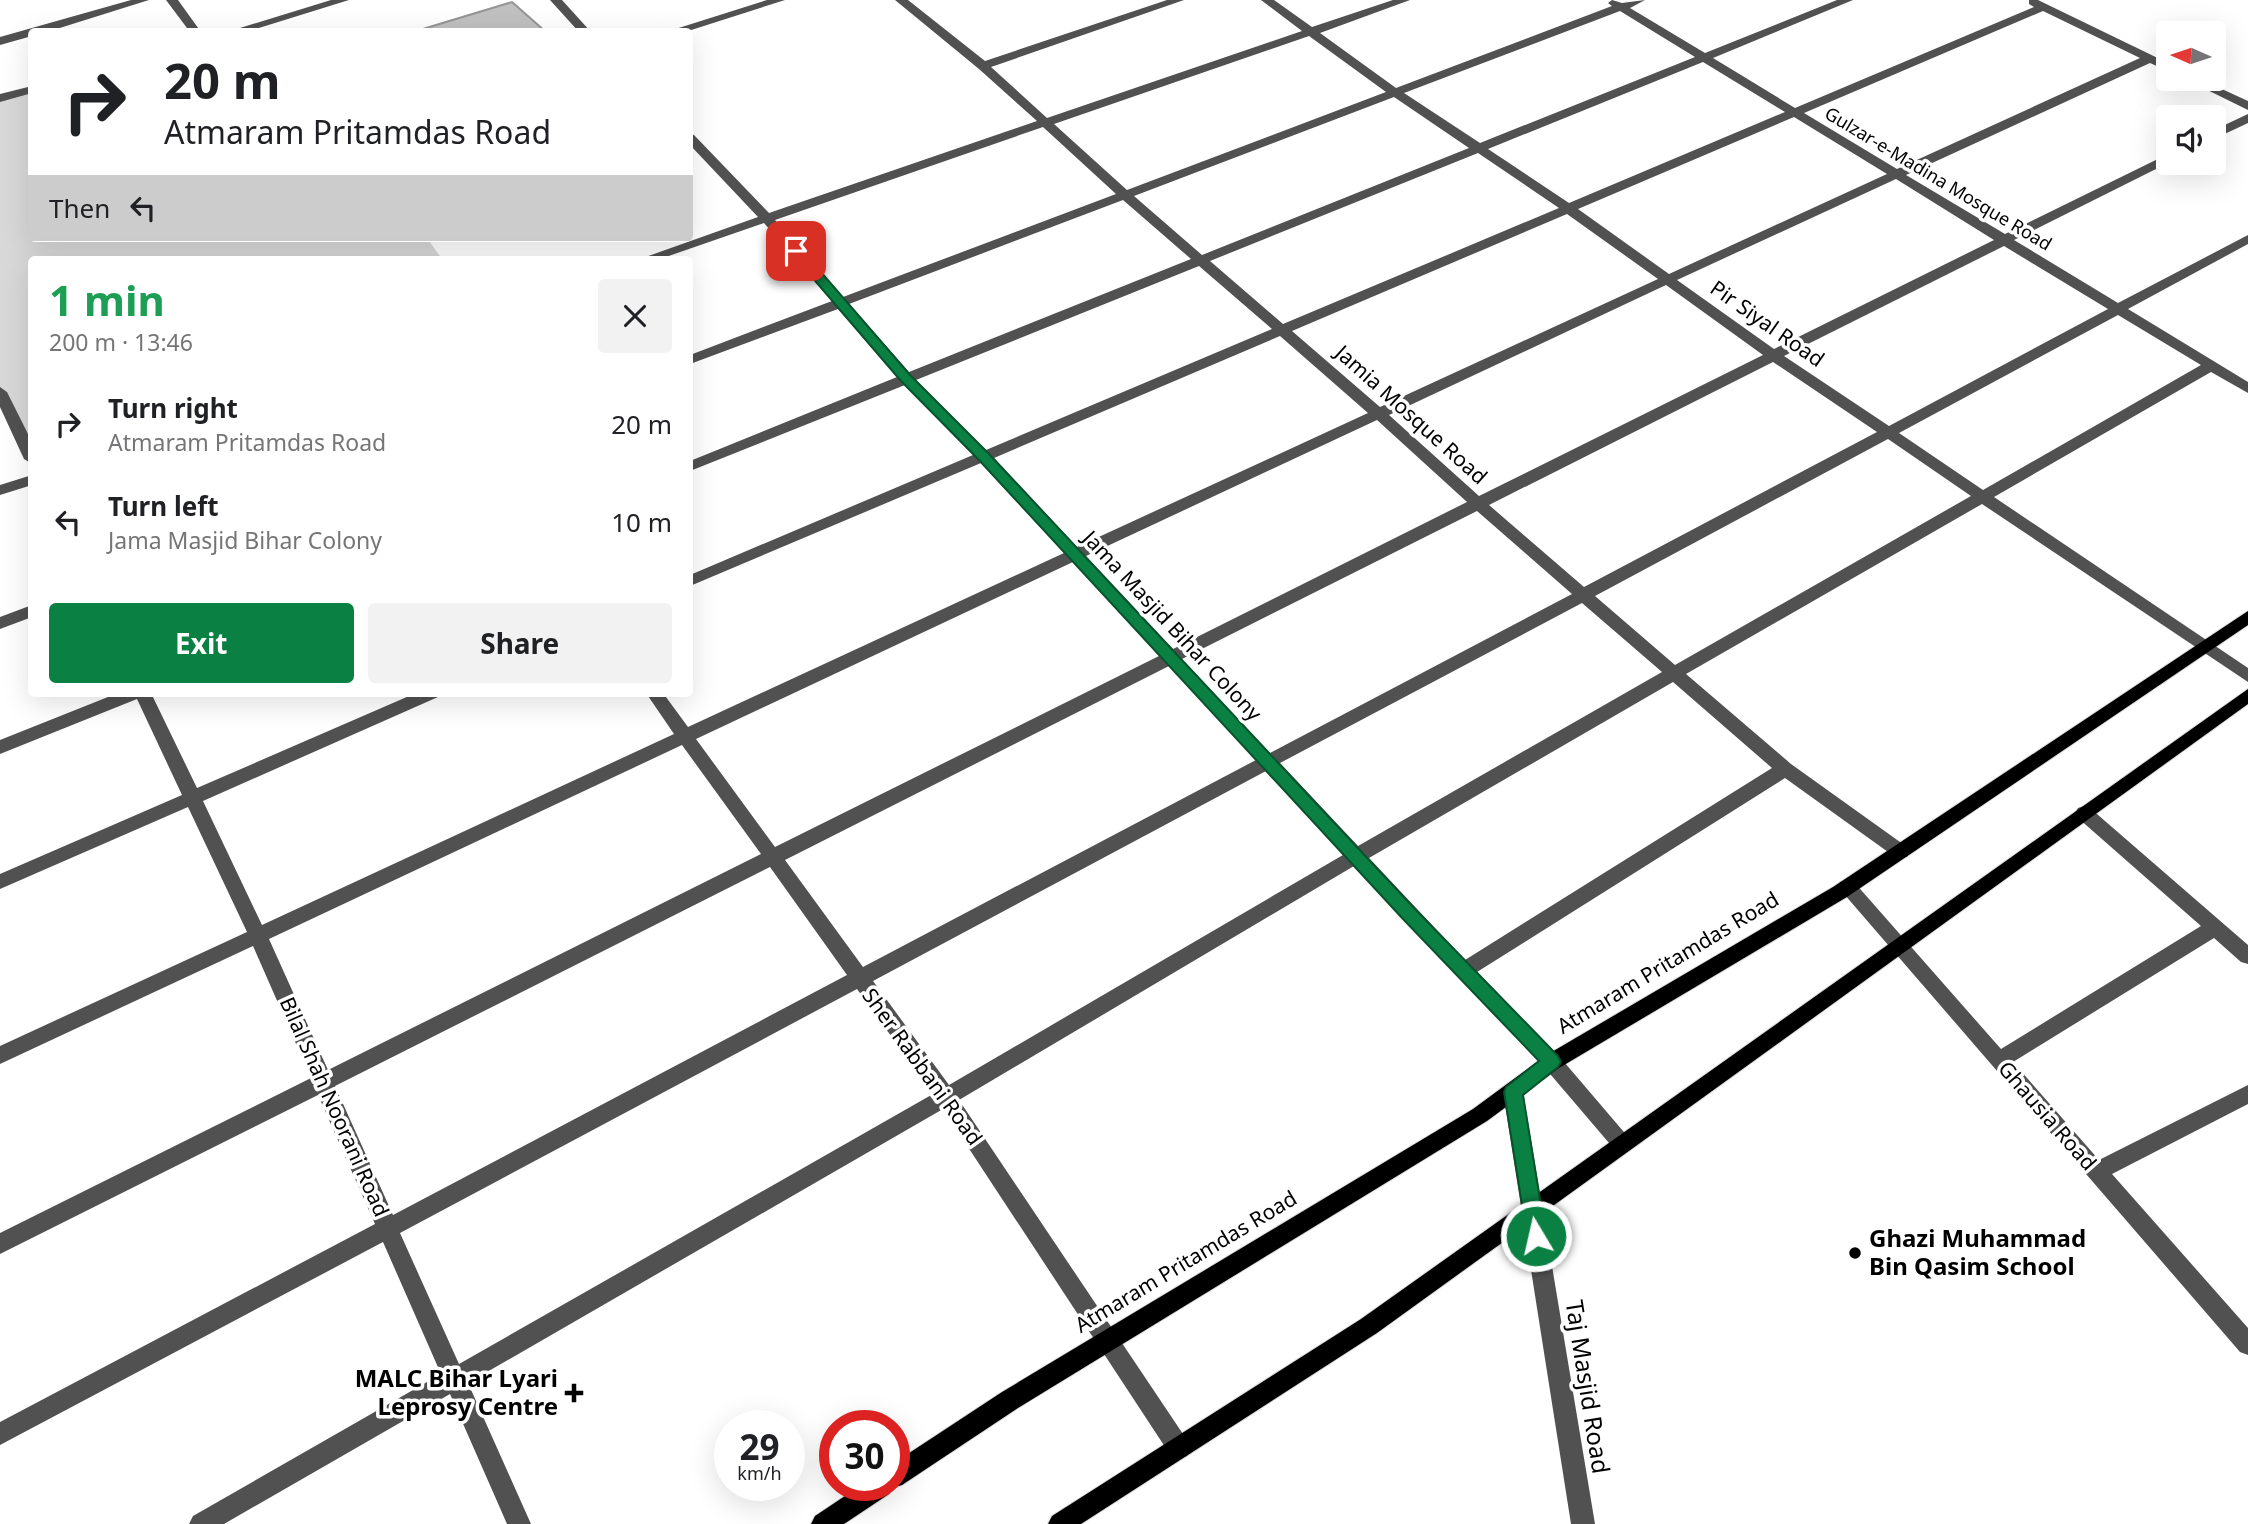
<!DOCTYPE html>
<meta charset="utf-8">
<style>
:root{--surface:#fff;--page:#f2f2f2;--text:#202124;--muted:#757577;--accent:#0b8043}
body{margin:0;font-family:"Noto Sans",sans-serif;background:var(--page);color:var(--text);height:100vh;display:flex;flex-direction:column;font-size:26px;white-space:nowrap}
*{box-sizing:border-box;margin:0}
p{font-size:23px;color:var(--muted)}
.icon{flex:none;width:38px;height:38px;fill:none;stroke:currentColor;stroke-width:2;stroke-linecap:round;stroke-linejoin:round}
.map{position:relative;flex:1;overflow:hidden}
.sheet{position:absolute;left:28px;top:256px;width:665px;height:441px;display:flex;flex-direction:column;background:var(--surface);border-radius:7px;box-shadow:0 7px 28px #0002}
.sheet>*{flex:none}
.top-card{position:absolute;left:28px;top:28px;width:665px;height:214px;border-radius:7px;box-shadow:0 7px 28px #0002;background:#fff;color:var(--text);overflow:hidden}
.needle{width:46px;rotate:273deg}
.tools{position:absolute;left:2156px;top:21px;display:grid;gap:14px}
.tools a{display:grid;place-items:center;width:70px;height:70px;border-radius:7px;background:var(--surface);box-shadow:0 7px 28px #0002;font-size:35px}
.speed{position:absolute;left:714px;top:1410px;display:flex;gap:14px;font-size:35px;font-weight:700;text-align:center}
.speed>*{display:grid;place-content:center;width:91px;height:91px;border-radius:50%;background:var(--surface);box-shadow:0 7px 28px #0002;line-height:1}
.speed small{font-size:18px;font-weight:400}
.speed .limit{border:10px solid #d22;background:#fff;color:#111}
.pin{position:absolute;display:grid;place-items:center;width:60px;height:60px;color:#fff;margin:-30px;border-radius:14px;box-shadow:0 4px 10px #0006}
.me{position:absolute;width:77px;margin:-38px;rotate:351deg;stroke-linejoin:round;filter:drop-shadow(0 0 5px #0008)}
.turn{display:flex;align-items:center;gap:24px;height:147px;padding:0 21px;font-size:32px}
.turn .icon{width:91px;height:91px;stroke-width:2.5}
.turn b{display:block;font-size:49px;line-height:60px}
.then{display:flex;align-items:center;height:66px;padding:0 21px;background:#0003;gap:14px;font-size:26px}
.round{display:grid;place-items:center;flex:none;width:74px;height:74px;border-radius:7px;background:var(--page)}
.head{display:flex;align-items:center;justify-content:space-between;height:119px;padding:0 21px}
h1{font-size:42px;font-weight:700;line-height:52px;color:#1e9e55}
.primary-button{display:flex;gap:14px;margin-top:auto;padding:14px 21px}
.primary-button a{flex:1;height:80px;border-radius:7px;background:var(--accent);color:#fff;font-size:28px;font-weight:700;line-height:80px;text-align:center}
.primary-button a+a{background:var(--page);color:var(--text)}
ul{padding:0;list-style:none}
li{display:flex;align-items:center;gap:21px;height:98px;padding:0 21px}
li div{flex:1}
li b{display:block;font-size:26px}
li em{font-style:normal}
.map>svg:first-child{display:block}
.green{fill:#d8d8d8}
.building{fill:#c0c0c0;stroke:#959595;stroke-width:2}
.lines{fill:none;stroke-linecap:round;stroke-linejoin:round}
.major-casing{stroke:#dbdbdb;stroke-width:2}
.minor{fill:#515151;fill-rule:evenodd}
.major{fill:#000;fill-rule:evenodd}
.route{fill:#0b8043;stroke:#07532c;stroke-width:2}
.poi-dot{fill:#000;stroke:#fff;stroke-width:2.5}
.labels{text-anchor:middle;stroke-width:7;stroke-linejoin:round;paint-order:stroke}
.far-street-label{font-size:18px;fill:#000;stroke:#fff}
.street-label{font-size:21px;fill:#000;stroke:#fff}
.near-poi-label{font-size:24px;font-weight:bold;fill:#000;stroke:#fff;text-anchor:start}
.near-street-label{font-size:24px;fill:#000;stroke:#fff}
</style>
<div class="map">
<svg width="2248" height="1524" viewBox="0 0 2248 1524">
<rect width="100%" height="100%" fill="#fff"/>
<!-- green -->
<path class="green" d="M31 89 32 238H427L442 259H32L31 459 0 392V98Z"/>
<!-- building -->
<path class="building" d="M512 2 546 32H413Z"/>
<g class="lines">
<defs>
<path id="major" d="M2248 611V625L1847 897 1559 1068 1487 1121 1018 1408 902 1485 892 1488 889 1494 844 1524H811L815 1516 860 1486H894V1463L1002 1392 1473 1109 1545 1056 1833 887Z
M2248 689V704L1377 1333 1081 1524H1048L1052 1516 1361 1319Z"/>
</defs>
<!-- major casing -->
<use href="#major" class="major-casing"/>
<!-- minor -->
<path class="minor" d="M131 0H149L47 32H32V36L0 45V37Z
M166 0H178L201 32H190Z
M331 0H349L246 32H227Z
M550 0H562L591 32H579Z
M767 0H785L685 32H666Z
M895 0H908L985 61 1167 0H1184L991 67 1047 118 1302 31 1261 0H1274L1312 27 1393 0H1410L1320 33 1396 88 1612 6 1608 3 1612 0 1622 3 1645 0 1630 8 1705 53 1837 0H1853L1713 58 1795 108 2034 7 2029 4V0H2038L2168 63V71L2150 63 1906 175 2005 234 2168 154V163L2014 240 2118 303 2248 235V244L2128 309 2248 382V393L2211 372 1994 497 2248 668V682L1982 504 1686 674 1791 764 1907 847 1910 852 1907 857H1895L1785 778 1477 972 1559 1056 1629 1138 1632 1144 1629 1150 1622 1153 1615 1150 1545 1068 1354 866 959 1100 1187 1440 1191 1448 1187 1456 1179 1459 1171 1456 943 1109 468 1383 531 1524H507L450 1394 224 1524H189L193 1516 441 1374 383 1242 0 1445V1422L375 1224 318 1095 0 1254V1233L311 1078 253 946 0 1064V1046L247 932 188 807 0 889V874L182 795 137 699 0 754V740L118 693H151L197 788 416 693H440L438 697 203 801 262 925 674 734 646 693H663L688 727 1064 553 981 463 690 586V575L973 455 905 385 690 471V461L897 377 838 309 690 364V355L832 301 764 223 660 259H640L758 217 690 145V134L694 135 769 213 1037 121 979 69ZM1620 11 1695 57 1480 143 1404 93ZM2043 11 2140 58 1897 169 1804 113ZM1309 36 1386 92 1127 190 1054 124ZM1703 62 1785 112 1569 203 1488 149ZM1394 97 1469 148 1202 255 1134 196ZM1794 117 1887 174 1669 274 1578 209ZM1043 127 1116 194 843 297 775 220ZM1478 153 1559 208 1283 324 1210 261ZM1896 179 1994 240 1774 349 1677 280ZM1123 200 1191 259 909 372 849 304ZM1567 214 1658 279 1380 407 1292 331ZM2004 246 2108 309 1889 426 1784 356ZM1199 266 1272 329 986 450 916 380ZM1666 285 1763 355 1479 496 1389 415ZM2118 315 2201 365 1983 490 1899 433ZM1280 336 1368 413 1077 547 994 458ZM1773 362 1877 432 1584 587 1489 505ZM1377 420 1467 502 1173 649 1086 556ZM1888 439 1971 496 1675 665 1595 596ZM1477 511 1572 594 1270 753 1182 659ZM1073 562 1159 656 775 847 696 739ZM1582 603 1662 672 1358 846 1280 763ZM1169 666 1256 760 863 967 785 860ZM1673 682 1772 768 1465 960 1369 858ZM682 745 761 854 328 1070 269 939ZM1266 771 1343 855 949 1085 873 981ZM770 867 847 975 393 1215 335 1086ZM857 989 933 1094 459 1364 400 1233Z
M2185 79H2200L2248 101V110Z
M32 86V93L0 102V94Z
M2248 114V123L2214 139V130Z
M0 387 7 392 32 442V464L24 459 0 407Z
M32 475V485L0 495V485Z
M32 605V617L0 629V617Z
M2084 806 2090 808 2248 945V964L2241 962 2214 938 2013 1062 2099 1160 2248 1085V1104L2112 1174 2248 1328V1355L2240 1352 1838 887 1840 882 1847 880 1854 882 2001 1049 2201 926 2078 818 2075 813 2078 808Z
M1513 1083 1520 1086 1523 1092 1595 1524H1571L1503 1092 1506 1086Z"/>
<!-- major -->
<use href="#major" class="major"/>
</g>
<!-- route -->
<path class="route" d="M796 248 801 249 910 375 989 454 1415 909 1558 1056 1561 1062 1558 1067 1523 1095 1546 1236 1543 1242 1536 1245 1529 1242 1527 1236 1504 1092 1506 1087 1539 1061 1403 919 979 460 901 381 792 254V249Z"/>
<!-- markers -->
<g class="poi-dot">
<circle cx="1855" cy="1253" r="7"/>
<path d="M570.5 1382.5h7v7h7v7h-7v7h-7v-7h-7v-7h7z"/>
</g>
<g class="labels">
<!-- far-street labels -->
<g class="far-street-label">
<text transform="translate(1938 179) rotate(31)" y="6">Gulzar-e-Madina Mosque Road</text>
</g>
<!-- street labels -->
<g class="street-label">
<text transform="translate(1767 324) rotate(35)" y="7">Pir Siyal Road</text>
<text transform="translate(1411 415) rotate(42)" y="7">Jamia Mosque Road</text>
<text transform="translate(1172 626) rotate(47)" y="7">Jama Masjid Bihar Colony</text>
<text transform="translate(1668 963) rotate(-31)" y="7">Atmaram Pritamdas Road</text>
<text transform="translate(922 1067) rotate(54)" y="7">Sher Rabbani Road</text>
<text transform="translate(334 1107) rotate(66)" y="7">Bilal Shah Noorani Road</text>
<text transform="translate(2047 1116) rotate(49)" y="7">Ghausia Road</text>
<text transform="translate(1186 1262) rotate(-31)" y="7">Atmaram Pritamdas Road</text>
</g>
<!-- near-poi labels -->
<g class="near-poi-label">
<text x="1869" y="1247">Ghazi Muhammad<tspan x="1869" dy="28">Bin Qasim School</tspan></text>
<text x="558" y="1387" text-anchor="end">MALC Bihar Lyari<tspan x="558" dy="28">Leprosy Centre</tspan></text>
</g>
<!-- near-street labels -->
<g class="near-street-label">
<text transform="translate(1587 1387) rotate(81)" y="8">Taj Masjid Road</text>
</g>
</g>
</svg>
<div class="tools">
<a><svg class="needle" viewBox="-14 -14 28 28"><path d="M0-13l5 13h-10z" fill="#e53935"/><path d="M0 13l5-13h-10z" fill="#757577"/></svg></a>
<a><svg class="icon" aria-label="sound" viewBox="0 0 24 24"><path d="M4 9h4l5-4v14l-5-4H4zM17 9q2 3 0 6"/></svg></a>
</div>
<div class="speed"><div>29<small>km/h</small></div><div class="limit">30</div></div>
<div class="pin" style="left:796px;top:251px;background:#d93025"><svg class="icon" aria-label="arrive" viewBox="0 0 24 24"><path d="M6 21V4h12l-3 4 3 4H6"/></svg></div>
<svg class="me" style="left:1536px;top:1236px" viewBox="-20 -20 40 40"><circle r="17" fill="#0b8043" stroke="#fff" stroke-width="3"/><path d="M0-11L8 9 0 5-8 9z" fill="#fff"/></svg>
<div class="top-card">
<div class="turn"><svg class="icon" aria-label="right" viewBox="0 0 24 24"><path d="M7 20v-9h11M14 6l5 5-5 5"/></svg><div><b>20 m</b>Atmaram Pritamdas Road</div></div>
<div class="then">Then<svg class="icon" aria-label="left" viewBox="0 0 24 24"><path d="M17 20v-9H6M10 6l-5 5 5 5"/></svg></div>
</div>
<section class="sheet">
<div class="head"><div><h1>1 min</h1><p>200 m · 13:46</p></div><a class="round"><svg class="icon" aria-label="close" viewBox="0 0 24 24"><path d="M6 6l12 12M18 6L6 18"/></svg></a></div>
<ul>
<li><svg class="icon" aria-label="right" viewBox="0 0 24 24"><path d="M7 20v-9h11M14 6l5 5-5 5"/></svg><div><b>Turn right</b><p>Atmaram Pritamdas Road</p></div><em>20 m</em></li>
<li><svg class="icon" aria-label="left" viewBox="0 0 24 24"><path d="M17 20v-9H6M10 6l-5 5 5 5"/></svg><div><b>Turn left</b><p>Jama Masjid Bihar Colony</p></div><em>10 m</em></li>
</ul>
<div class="primary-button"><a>Exit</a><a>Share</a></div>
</section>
</div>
